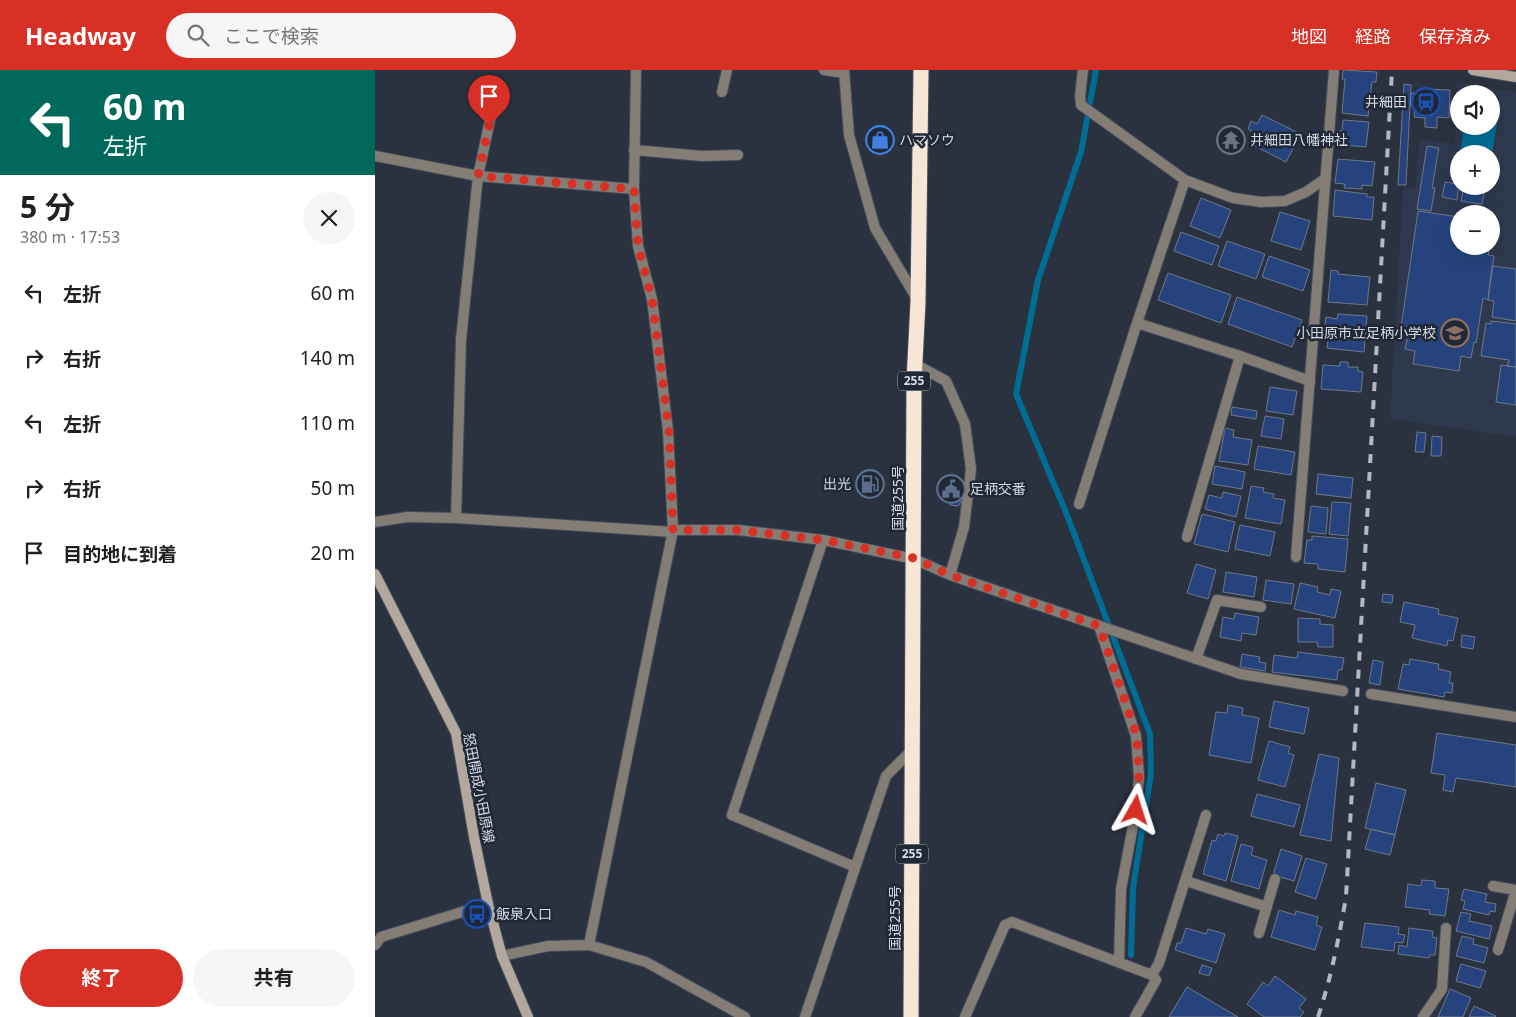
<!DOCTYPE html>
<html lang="ja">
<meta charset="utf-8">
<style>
:root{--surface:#fff;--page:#f6f6f6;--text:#202124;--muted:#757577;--accent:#d93025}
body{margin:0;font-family:"Noto Sans","Noto Sans JP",sans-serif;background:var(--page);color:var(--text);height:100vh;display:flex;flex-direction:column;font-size:19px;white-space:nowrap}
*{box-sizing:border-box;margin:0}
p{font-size:16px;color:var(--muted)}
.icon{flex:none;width:28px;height:28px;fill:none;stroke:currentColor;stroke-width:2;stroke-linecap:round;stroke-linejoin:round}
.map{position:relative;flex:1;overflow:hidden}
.sheet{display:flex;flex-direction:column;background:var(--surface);width:375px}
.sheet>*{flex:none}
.hud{background:#00695c;color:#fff;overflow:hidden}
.buttons{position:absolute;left:1075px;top:15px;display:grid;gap:10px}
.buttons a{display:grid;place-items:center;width:50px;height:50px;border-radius:50%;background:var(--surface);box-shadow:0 5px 20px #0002;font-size:25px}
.pin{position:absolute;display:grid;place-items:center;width:42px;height:42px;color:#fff;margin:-51px -21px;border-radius:50% 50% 50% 0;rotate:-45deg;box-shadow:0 0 5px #0007}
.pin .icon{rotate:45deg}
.me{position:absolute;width:55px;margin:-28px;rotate:6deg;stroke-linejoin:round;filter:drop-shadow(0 0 4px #0008)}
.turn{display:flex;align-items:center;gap:18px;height:105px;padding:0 20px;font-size:22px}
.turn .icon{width:65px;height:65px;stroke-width:2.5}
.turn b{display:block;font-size:35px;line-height:42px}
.round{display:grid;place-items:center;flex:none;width:52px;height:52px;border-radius:26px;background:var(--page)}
.summary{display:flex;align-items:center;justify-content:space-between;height:85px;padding:0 20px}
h1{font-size:30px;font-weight:700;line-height:38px}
.button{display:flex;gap:10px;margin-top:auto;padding:10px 20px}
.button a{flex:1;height:58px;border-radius:30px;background:var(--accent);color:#fff;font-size:20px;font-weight:700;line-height:58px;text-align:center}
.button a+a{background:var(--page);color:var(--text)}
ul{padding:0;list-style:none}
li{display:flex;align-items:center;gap:15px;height:65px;padding:0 20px}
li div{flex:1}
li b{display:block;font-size:19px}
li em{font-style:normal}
header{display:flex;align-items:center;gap:30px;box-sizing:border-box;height:70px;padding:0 25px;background:var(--accent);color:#fff}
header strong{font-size:24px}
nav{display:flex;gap:28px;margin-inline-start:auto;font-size:18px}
.search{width:350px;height:45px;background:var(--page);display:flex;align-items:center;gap:12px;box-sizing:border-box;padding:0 18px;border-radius:28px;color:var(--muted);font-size:19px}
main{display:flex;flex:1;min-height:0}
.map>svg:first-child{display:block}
.built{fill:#2f394e;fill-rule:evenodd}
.water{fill:#006d95}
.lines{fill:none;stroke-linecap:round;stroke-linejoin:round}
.stream{stroke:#006d95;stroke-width:6}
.building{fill:#26437d;stroke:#6f788a}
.lane-casing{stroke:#464d5a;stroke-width:12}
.street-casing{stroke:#464d5a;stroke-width:12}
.secondary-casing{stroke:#464d5a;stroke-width:12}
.highway-casing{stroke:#464d5a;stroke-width:17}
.lane{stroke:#847d76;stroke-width:10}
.street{stroke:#847d76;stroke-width:10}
.secondary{stroke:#b2a89d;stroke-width:10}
.highway{stroke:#f7e6d6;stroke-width:15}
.rail{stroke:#b3b8c3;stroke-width:4;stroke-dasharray:9 9;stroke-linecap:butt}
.route{stroke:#d93025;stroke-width:9;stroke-dasharray:0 16.2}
.labels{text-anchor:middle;stroke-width:5;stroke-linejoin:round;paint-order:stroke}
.shield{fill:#202836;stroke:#9fa5b0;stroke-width:1}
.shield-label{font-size:12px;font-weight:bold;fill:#d6dbe5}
.poi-label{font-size:14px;fill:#d6dbe5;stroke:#202836;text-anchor:start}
.street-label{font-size:14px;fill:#d6dbe5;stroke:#202836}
</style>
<header>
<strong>Headway</strong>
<div class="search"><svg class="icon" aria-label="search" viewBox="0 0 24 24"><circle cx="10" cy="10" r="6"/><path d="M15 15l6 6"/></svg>ここで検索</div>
<nav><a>地図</a><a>経路</a><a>保存済み</a></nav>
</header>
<main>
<section class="sheet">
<div class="hud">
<div class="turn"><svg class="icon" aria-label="left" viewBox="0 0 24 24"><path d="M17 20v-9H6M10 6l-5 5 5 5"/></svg><div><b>60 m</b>左折</div></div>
</div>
<div class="summary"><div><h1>5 分</h1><p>380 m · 17:53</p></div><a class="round"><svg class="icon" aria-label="close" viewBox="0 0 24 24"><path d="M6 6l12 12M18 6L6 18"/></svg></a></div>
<ul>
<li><svg class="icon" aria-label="left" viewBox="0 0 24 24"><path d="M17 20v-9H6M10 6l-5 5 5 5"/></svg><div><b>左折</b></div><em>60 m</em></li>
<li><svg class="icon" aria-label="right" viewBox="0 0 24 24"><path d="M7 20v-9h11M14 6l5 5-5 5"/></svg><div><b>右折</b></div><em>140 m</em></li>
<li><svg class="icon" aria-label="left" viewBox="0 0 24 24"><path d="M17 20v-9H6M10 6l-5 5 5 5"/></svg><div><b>左折</b></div><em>110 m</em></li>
<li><svg class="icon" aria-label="right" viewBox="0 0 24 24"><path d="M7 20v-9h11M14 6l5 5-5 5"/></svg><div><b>右折</b></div><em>50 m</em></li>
<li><svg class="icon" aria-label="arrive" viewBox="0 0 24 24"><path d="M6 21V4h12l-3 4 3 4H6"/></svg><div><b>目的地に到着</b></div><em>20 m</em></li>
</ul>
<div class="button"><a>終了</a><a>共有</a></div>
</section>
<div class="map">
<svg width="1141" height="947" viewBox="0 0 1141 947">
<rect width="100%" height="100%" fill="#2a3240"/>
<!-- built -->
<path class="built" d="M1082 12 1141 22V367L1015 349 1028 118H1040L1045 70 1080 74ZM1084 24H1116V56H1084ZM1084 84H1116V116H1084ZM1084 144H1116V176H1084Z"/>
<!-- water -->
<path class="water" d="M1116 30 1125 32 1116 92V84H1085L1089 56H1116Z"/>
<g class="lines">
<!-- stream -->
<path class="stream" d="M721 0 706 82 663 210 641 324 692 445 775 664 776 703 758 818 756 885"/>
</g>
<!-- building -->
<path class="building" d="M968 0 1002 2 1001 12H997L993 46 967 43 970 9H967Z
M1029 14 1036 15 1031 115H1023Z
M1046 19 1075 20 1074 48 1062 47V58L1050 57V48L1039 47 1040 36H1035L1036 23 1045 24Z
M887 45 926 64 911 92 874 73 879 62 873 59 876 51 882 54Z
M968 50 994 52 991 77 967 75V72H963L964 61H967Z
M1052 76 1064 78 1057 118H1060L1056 141 1042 139Z
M963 89 1000 92 997 116 987 115V119L969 118 970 114 960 113Z
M1070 112 1084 114 1082 130 1067 127Z
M1089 116 1110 119 1107 134 1086 131Z
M960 120 992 124V127H999L997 150 958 146Z
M826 128 856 140 845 168 815 156Z
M1043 141 1084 147V176H1115L1113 185 1119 186 1113 230 1108 228 1101 273 1099 272 1096 288 1086 286 1084 301 1038 294 1040 281 1030 279 1033 265 1025 264Z
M905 142 935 151 926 180 896 171Z
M806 162 844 176 837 195 799 181Z
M852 171 890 184 881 209 843 196Z
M894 186 935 200 928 221 887 207Z
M1117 196 1141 199V251L1117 247 1119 231 1113 230Z
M956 200 963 201V204L995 207 992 235 953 232Z
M793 203 856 225 846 253 783 230Z
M862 227 927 250 917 277 853 254Z
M963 244 992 246 989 282 952 278 954 262H949L951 247 962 249Z
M1116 251 1141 254V297L1132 296 1134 290 1106 286 1111 253 1116 254Z
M965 292H973V297H983V301L988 302 986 322 946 319 948 295 965 296Z
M1126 295 1141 297V335L1121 332Z
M895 317 922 321 918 345 891 341Z
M857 337 882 341 881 349 856 345Z
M890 346 909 349 906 369 886 366Z
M850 358 859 360 858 367 877 370 873 395 844 391Z
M1042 362 1051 363 1049 382H1040Z
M1057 366 1067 367 1066 386H1056Z
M883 376 920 382 916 405 879 399Z
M840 396 870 402 867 419 837 414Z
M943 404 978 408 976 428 941 424Z
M566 413H586V432L583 436 575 435V425H566Z
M876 416 889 418 888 422 899 424 898 428 910 430 906 454 870 448Z
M848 422 866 426 861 447 830 439 834 425 847 428Z
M957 432 976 433 973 466 954 464Z
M936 436 953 438 951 464 933 462Z
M827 444 860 452 853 482 819 474Z
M865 455 900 462 895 486 860 479Z
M937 466 973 469 970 502 943 499V494L929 493 932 470H937Z
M821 494 841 500 833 529 812 523Z
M851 502 882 507 879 527 848 522Z
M891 510 919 514 916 534 888 530Z
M925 513 943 517 942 522 955 525 956 519 966 521 960 548 919 539Z
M1008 524 1018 525 1017 533 1007 532Z
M1029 532 1064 539 1063 544 1083 548 1078 571 1073 570 1072 576 1037 568 1040 555 1025 552Z
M860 543 884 547 881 565 867 563 866 571 845 567 848 547 859 549Z
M923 548 945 549V554L958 555V577H943L942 572H923Z
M1087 565 1100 567 1098 579 1086 577Z
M923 582 969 588 967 600H963L962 610 897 602 899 585 922 588Z
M867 584 885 587 884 592 891 593 890 601 865 597Z
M1035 589 1064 594 1063 599 1076 602 1074 613H1078L1077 623 1070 622 1069 627 1023 619 1028 594 1034 595Z
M998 590 1008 592 1005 615 994 613Z
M899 631 934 638 929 664 894 657Z
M853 635 868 638 867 645 884 648 876 693 834 685 841 642 852 643Z
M1062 663 1141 675V717L1081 708 1078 722 1068 720 1070 705 1056 703Z
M894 671 915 677 913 683 919 685 910 717 883 710Z
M944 684 964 688 956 771 925 765Z
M1001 713 1031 720 1020 765 990 758Z
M882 724 925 735 919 757 876 746Z
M996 759 1020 765 1015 785 990 779Z
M850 763 863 766 851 811 828 804 837 770 841 771 843 764 849 766Z
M866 774 878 777 876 785 892 790 884 819 856 811Z
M906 779 927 786 919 811 898 805Z
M931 788 952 794 941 829 920 822Z
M1047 810 1060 811V818L1074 819 1070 846 1054 844 1055 840 1030 837 1033 814 1046 816Z
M1089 819 1112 824 1110 832 1121 834 1120 842 1115 841 1114 845 1088 839 1090 831 1086 830Z
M904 840 920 845 921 841 943 847 941 855 947 857 940 880 896 867Z
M1086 842 1096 844 1094 851 1117 856 1114 869 1081 861Z
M990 853 1024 857 1023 864 1030 865 1028 873 1020 872 1019 881 986 877Z
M811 858 831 864 833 859 850 864 841 893 800 880 802 873H806Z
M1034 858 1058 861 1057 867 1062 868 1060 885H1055L1054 888 1023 884 1024 875 1032 877Z
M1087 866 1099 869 1098 874 1113 878 1109 893 1081 886Z
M1086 894 1111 901 1105 918 1081 911Z
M827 895 837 898 834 906 824 903Z
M900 906 931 929 924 938 929 942 925 947H889L872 934 888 912 893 916Z
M812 917 863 947H794Z
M1075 919 1096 928 1088 947H1063Z
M1099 936 1121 946 1120 947H1094Z"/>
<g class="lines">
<defs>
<path id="lane" d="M449 0 469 3
M469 0 474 65 500 158 542 229
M347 22 352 0
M259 80 327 86 363 85
M0 86 103 106 259 119
M762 253 865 286 935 311
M704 434 762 253 810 110
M81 448 298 462
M0 452 32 447 81 448 86 270 103 106 121 22
M812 467 865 286
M724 556 761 666 764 707 761 740 746 819 744 892
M821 589 842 530 886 537
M357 745 480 797
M811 811 892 837
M1118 816 1141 820
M884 863 900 809
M1123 880 1141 820
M430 947 511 706 538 679
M1048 947 1067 919 1071 858"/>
<path id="street" d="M708 0 705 26 706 35 810 110 858 128 886 132 910 131 931 122 951 108
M540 294 571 311 590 354 596 399 589 457 575 505
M298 460H363L448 470 539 489 575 505 866 604 968 621
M921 487 959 0
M996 624 1141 647
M357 745 448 470
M0 875 6 867 113 834
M214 875 298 460 293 361 277 229 263 176 259 119 261 0
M127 886 173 876 214 875 271 892 370 947
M777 905 784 893 831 745
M590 947 630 855 637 852 777 905 781 910 760 947"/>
<path id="secondary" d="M1098 0 1141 7
M0 504 81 663 99 767 113 834 127 886 153 947"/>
<path id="highway" d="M536 947 539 311 543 232 546 0"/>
</defs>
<!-- lane casing -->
<use href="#lane" class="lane-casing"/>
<!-- street casing -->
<use href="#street" class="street-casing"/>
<!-- secondary casing -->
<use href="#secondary" class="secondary-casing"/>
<!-- highway casing -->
<use href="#highway" class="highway-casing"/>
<!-- lane -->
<use href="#lane" class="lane"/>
<!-- street -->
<use href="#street" class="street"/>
<!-- secondary -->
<use href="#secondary" class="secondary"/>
<!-- highway -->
<use href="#highway" class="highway"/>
<!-- rail -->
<path class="rail" d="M943 947C956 908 964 868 971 827L1017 0"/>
</g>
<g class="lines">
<!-- route -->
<path class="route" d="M114 56 103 106 259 119 263 176 277 229 294 361 298 460H363L448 470 539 488 575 505 724 556 762 666 764 706 761 740"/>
</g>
<!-- icons -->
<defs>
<symbol id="station-ring" viewBox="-11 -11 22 22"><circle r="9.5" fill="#202836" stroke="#1a4fb4" stroke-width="1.5"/><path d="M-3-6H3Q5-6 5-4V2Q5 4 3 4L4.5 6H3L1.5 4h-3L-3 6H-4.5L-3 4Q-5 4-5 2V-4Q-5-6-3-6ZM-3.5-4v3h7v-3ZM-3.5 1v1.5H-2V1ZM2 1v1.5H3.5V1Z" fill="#1a4fb4"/></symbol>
<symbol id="shop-ring" viewBox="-11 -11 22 22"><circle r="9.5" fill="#202836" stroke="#3f7fe0" stroke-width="1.5"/><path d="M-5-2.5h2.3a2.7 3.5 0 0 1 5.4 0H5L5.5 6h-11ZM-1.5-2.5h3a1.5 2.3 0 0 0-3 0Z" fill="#3f7fe0"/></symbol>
<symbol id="temple-ring" viewBox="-11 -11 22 22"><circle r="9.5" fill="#202836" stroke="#6b7280" stroke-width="1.5"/><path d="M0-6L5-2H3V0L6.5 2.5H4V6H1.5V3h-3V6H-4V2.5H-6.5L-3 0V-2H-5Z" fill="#6b7280"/></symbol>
<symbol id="school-ring" viewBox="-11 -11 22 22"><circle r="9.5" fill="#202836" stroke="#8d6e63" stroke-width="1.5"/><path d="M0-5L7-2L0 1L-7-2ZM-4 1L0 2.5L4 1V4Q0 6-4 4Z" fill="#8d6e63"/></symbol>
<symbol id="fuel-ring" viewBox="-11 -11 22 22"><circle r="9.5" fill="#202836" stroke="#5c6f8a" stroke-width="1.5"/><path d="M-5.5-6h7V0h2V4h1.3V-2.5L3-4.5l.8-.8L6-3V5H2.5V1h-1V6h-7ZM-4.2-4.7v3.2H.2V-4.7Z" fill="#5c6f8a"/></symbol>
<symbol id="civic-ring" viewBox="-11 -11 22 22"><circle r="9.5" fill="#202836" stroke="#5c6f8a" stroke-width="1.5"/><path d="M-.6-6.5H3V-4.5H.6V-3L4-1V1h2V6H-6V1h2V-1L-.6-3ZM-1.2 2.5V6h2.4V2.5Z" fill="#5c6f8a"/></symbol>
<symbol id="bus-ring" viewBox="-11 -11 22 22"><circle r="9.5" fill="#202836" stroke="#1a4fb4" stroke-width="1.5"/><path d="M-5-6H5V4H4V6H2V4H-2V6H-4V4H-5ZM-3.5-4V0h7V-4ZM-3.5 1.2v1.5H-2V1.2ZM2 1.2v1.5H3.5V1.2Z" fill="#1a4fb4"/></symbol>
</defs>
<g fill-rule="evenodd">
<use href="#station-ring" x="1035" y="16" width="32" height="32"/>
<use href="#shop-ring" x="489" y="54" width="32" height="32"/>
<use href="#temple-ring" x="840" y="54" width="32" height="32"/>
<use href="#school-ring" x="1064" y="247" width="32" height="32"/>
<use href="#fuel-ring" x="479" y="398" width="32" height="32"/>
<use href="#civic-ring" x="560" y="403" width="32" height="32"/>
<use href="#bus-ring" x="86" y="828" width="32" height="32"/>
</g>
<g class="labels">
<!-- shield labels -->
<g class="shield">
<rect x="523" y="301.5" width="32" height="19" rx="4"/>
<rect x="521" y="774.5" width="32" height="19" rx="4"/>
</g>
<g class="shield-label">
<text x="539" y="315">255</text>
<text x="537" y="788">255</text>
</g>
<!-- poi labels -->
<g class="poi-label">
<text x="1032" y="37" text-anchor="end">井細田</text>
<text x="524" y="75">ハマソウ</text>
<text x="875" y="75">井細田八幡神社</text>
<text x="1061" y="268" text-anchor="end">小田原市立足柄小学校</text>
<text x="476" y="419" text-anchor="end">出光</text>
<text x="595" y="424">足柄交番</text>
<text x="121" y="849">飯泉入口</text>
</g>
<!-- street labels -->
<g class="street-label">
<text transform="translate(523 428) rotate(-90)" y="5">国道255号</text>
<text transform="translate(104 718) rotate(79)" y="5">怒田開成小田原線</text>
<text transform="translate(520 848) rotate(-90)" y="5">国道255号</text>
</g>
</g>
</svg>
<div class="buttons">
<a><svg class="icon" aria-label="sound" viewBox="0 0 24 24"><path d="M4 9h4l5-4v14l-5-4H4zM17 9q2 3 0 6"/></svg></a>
<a>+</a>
<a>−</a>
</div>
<div class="pin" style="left:114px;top:56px;background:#d93025"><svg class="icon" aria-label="arrive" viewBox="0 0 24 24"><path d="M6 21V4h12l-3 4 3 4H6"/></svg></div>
<svg class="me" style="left:761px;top:740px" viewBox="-20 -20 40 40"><path d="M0-17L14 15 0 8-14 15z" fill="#d93025" stroke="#fff" stroke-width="4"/></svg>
</div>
</main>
